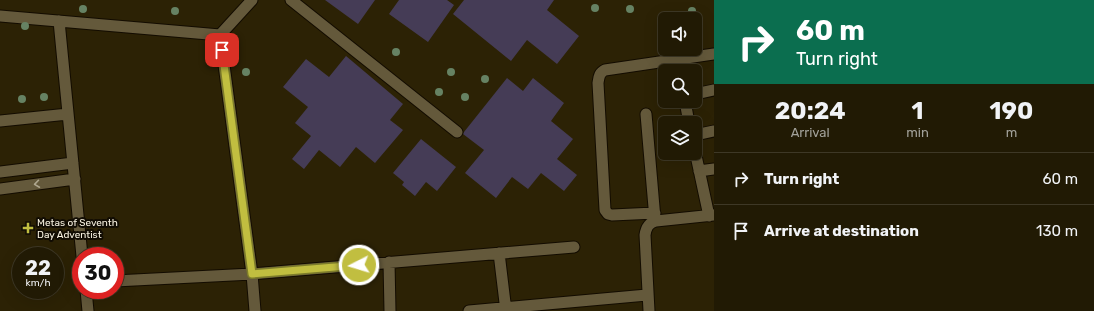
<!DOCTYPE html>
<style>
:root{--surface:#211a04;--page:#29230e;--text:#f1f3f6;--muted:#a2a19a;--line:#3e3826}
body{margin:0;font-family:Rubik,sans-serif;background:var(--page);color:var(--text);height:100vh;display:flex;flex-direction:column;font-size:15px;white-space:nowrap}
*{box-sizing:border-box;margin:0}
p{font-size:13px;color:var(--muted)}
.icon{flex:none;width:22px;height:22px;fill:none;stroke:currentColor;stroke-width:2;stroke-linecap:round;stroke-linejoin:round}
.map{position:relative;flex:1;overflow:hidden}
.side{display:flex;flex-direction:column;background:var(--surface);width:380px}
.side>*{flex:none}
.hud{background:#0b6e4f;color:#fff;overflow:hidden}
.controls{position:absolute;left:658px;top:12px;display:grid;gap:8px}
.controls a{display:grid;place-items:center;width:44px;height:44px;border-radius:6px;background:var(--surface);box-shadow:0 4px 16px #0002,0 0 0 1px var(--line);font-size:20px}
.speed{position:absolute;left:12px;top:247px;display:flex;gap:8px;font-size:20px;font-weight:700;text-align:center}
.speed>*{display:grid;place-content:center;width:52px;height:52px;border-radius:50%;background:var(--surface);box-shadow:0 4px 16px #0002,0 0 0 1px var(--line);line-height:1}
.speed small{font-size:10px;font-weight:400}
.speed .limit{border:6px solid #d22;background:#fff;color:#111}
.pin{position:absolute;display:grid;place-items:center;width:34px;height:34px;color:#fff;margin:-17px;border-radius:8px;box-shadow:0 2px 6px #0006}
.me{position:absolute;width:44px;margin:-22px;rotate:265deg;stroke-linejoin:round;filter:drop-shadow(0 0 3px #0008)}
.turn{display:flex;align-items:center;gap:14px;height:84px;padding:0 16px;font-size:18px}
.turn .icon{width:52px;height:52px;stroke-width:2.5}
.turn b{display:block;font-size:28px;line-height:34px}
.eta{display:flex;justify-content:space-evenly;align-items:center;height:68px;text-align:center}
.eta b{font-size:24px;font-weight:700;line-height:28px}
ul{padding:0;list-style:none}
li{display:flex;align-items:center;gap:12px;height:52px;padding:0 16px;border-top:1px solid var(--line)}
li div{flex:1}
li b{display:block;font-size:15px}
li em{font-style:normal}
main{display:flex;flex:1;min-height:0}
.map>svg:first-child{display:block}
.building{fill:#453c56}
.lines{fill:none;stroke-linecap:round;stroke-linejoin:round}
.minor-casing{stroke:#130c00;stroke-width:13}
.minor{stroke:#64593b;stroke-width:11}
.tree{fill:#668263}
.oneway{stroke:#aea68e}
.route-casing{stroke:#7d7c2a;stroke-width:10}
.route{stroke:#c1be40;stroke-width:7}
.poi-dot{fill:#c1be40;stroke:#110c03;stroke-width:1.5}
.labels{text-anchor:middle;stroke-width:4;stroke-linejoin:round;paint-order:stroke}
.poi-label{font-size:10px;fill:#f9f3e2;stroke:#110c03;text-anchor:start}
</style>
<main>
<div class="map">
<svg width="714" height="311" viewBox="0 0 714 311">
<rect width="100%" height="100%" fill="#2c2205"/>
<!-- building -->
<path class="building" d="M325 0H375L358 24Z
M399 0H447L454 5 428 42 389 14Z
M464 0H554L547 10 579 36 557 64 527 40 511 61 453 14Z
M346 56 403 104 390 120 403 130 375 163 356 147 340 167 319 150 304 169 292 159 311 136 295 123 308 107 283 87 306 59 329 77Z
M507 78 523 91 533 78 564 103 551 121 573 139 557 159 577 175 564 191 541 173 528 189 512 177 496 198 465 173 484 150 463 134 464 132Z
M421 139 456 167 437 191 426 182 415 196 402 185 404 182 393 173Z"/>
<g class="lines">
<defs>
<path id="minor" d="M291 0 457 132
M0 16 220 35 252 274 255 311
M59 21 82 256
M220 35 252 0
M676 60 678 71
M695 94 714 90
M685 101 689 123
M646 114 655 219
M0 121 68 114
M695 135 714 131
M695 151 709 216
M699 171 714 169
M0 172 73 163
M0 189 75 179
M655 213 612 215 608 214 605 210 598 83C599 77 599 73 605 70L714 54
M499 253 506 311
M389 262 390 311
M115 281 252 274 574 247
M86 290 88 311
M469 311 647 295
M649 311 645 235C646 228 648 223 656 221L714 215"/>
</defs>
<!-- minor casing -->
<use href="#minor" class="minor-casing"/>
<!-- minor -->
<use href="#minor" class="minor"/>
</g>
<!-- trees -->
<g class="tree">
<circle cx="595" cy="8" r="4"/>
<circle cx="83" cy="9" r="4"/>
<circle cx="630" cy="9" r="4"/>
<circle cx="175" cy="11" r="4"/>
<circle cx="692" cy="11" r="4"/>
<circle cx="25" cy="26" r="4"/>
<circle cx="396" cy="52" r="4"/>
<circle cx="246" cy="72" r="4"/>
<circle cx="451" cy="72" r="4"/>
<circle cx="485" cy="79" r="4"/>
<circle cx="439" cy="92" r="4"/>
<circle cx="44" cy="97" r="4"/>
<circle cx="465" cy="97" r="4"/>
<circle cx="22" cy="99" r="4"/>
</g>
<!-- one-way arrows -->
<defs><path id="oneway-chevron" d="M-2-3.5L2.5 0L-2 3.5" fill="none" stroke-width="1.6" stroke-linecap="round" stroke-linejoin="round"/></defs>
<use class="oneway" href="#oneway-chevron" transform="translate(37 184) rotate(172)"/>
<g class="lines">
<defs>
<path id="route" d="M222 50 252 274 359 265"/>
</defs>
<!-- route casing -->
<use href="#route" class="route-casing"/>
<!-- route -->
<use href="#route" class="route"/>
</g>
<!-- markers -->
<path class="poi-dot" d="M26 222h4v4h4v4h-4v4h-4v-4h-4v-4h4z"/>
<g class="labels">
<!-- poi labels -->
<g class="poi-label">
<text x="37" y="226">Metas of Seventh<tspan x="37" dy="12">Day Adventist</tspan></text>
</g>
</g>
</svg>
<div class="controls">
<a><svg class="icon" aria-label="sound" viewBox="0 0 24 24"><path d="M4 9h4l5-4v14l-5-4H4zM17 9q2 3 0 6"/></svg></a>
<a><svg class="icon" aria-label="search" viewBox="0 0 24 24"><circle cx="10" cy="10" r="6"/><path d="M15 15l6 6"/></svg></a>
<a><svg class="icon" aria-label="layers" viewBox="0 0 24 24"><path d="M12 4l9 5-9 5-9-5zM3 14l9 5 9-5"/></svg></a>
</div>
<div class="speed"><div>22<small>km/h</small></div><div class="limit">30</div></div>
<div class="pin" style="left:222px;top:50px;background:#d93025"><svg class="icon" aria-label="arrive" viewBox="0 0 24 24"><path d="M6 21V4h12l-3 4 3 4H6"/></svg></div>
<svg class="me" style="left:359px;top:265px" viewBox="-20 -20 40 40"><circle r="17" fill="#c1be40" stroke="#fff" stroke-width="3"/><path d="M0-11L8 9 0 5-8 9z" fill="#fff"/></svg>
</div>
<section class="side">
<div class="hud">
<div class="turn"><svg class="icon" aria-label="right" viewBox="0 0 24 24"><path d="M7 20v-9h11M14 6l5 5-5 5"/></svg><div><b>60 m</b>Turn right</div></div>
</div>
<div class="eta">
<div><b>20:24</b><p>Arrival</p></div>
<div><b>1</b><p>min</p></div>
<div><b>190</b><p>m</p></div>
</div>
<ul>
<li><svg class="icon" aria-label="right" viewBox="0 0 24 24"><path d="M7 20v-9h11M14 6l5 5-5 5"/></svg><div><b>Turn right</b></div><em>60 m</em></li>
<li><svg class="icon" aria-label="arrive" viewBox="0 0 24 24"><path d="M6 21V4h12l-3 4 3 4H6"/></svg><div><b>Arrive at destination</b></div><em>130 m</em></li>
</ul>
</section>
</main>
